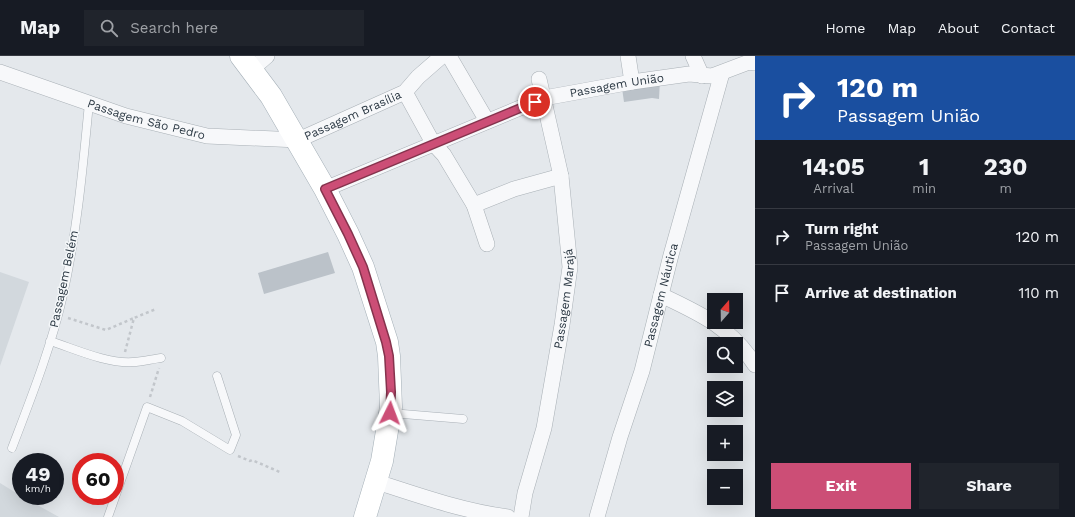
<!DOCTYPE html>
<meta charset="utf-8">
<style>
:root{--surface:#171b24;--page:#20242c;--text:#f1f3f6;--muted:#9ea1a6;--line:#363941;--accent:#cc4e76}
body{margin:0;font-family:"Work Sans",sans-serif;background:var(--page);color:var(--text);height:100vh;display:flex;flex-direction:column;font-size:15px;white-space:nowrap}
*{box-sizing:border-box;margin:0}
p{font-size:13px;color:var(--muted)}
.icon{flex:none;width:22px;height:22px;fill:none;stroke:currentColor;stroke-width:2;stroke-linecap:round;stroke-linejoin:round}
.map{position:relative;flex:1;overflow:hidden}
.details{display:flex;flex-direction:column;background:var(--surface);width:320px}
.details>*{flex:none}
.guide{background:#1a4fa0;color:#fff;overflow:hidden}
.needle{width:26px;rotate:20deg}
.fabs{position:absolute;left:707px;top:237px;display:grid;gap:8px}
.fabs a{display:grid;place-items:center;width:36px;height:36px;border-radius:0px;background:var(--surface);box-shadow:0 4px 16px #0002;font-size:20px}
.speed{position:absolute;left:12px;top:397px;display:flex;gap:8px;font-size:20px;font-weight:700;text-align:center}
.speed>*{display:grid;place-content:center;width:52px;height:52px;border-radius:50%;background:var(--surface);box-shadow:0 4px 16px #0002;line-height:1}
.speed small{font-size:10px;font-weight:400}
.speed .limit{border:6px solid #d22;background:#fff;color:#111}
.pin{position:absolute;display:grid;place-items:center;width:34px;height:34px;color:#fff;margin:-17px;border:2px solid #fff;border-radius:50%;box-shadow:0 1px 4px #0007}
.me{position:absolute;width:44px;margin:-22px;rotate:3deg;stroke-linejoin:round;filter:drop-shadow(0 0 3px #0008)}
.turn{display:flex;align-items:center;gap:14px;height:84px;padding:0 16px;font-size:18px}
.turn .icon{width:52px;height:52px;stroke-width:2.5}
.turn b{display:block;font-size:28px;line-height:34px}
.eta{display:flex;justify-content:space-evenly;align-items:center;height:68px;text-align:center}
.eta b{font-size:24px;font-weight:700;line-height:28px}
.cta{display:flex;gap:8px;margin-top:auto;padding:8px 16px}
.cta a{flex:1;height:46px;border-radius:0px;background:var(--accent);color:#fff;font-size:16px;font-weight:700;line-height:46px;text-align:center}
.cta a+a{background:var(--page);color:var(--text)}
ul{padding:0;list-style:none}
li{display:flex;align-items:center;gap:12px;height:56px;padding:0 16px;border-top:1px solid var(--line)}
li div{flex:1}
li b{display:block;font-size:15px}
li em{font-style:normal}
header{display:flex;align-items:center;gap:24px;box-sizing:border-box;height:56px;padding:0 20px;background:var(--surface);border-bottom:1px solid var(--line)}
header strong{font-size:19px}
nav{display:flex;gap:22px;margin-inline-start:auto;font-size:14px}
.search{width:280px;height:36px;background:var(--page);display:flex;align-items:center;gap:10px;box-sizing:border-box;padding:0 14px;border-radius:0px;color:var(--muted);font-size:15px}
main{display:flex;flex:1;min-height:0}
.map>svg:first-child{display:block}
.built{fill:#d2d8dd}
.building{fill:#bbc2c9}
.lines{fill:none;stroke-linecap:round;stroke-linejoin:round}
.service-casing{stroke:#a9b0b6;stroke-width:9}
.minor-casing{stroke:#a9b0b6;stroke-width:16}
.primary-casing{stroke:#a4afb7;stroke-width:23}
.path{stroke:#c2c6cb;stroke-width:2.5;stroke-dasharray:3 3;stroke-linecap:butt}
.service{stroke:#f7f8fa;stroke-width:8}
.minor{stroke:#f7f8fa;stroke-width:15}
.primary{stroke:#fff;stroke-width:22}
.route-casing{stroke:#85334d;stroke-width:10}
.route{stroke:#cc4e76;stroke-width:7}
.labels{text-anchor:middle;stroke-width:3;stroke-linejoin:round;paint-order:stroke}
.street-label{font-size:12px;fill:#2c3944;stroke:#f4f7f9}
</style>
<header>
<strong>Map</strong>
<div class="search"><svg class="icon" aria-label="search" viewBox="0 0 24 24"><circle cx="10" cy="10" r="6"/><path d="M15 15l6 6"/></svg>Search here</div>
<nav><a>Home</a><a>Map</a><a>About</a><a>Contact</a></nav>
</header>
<main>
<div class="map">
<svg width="755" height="461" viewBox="0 0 755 461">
<rect width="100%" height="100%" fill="#e4e8ec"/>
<!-- built -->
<path class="built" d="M0 216 29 226 0 310Z
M0 427 21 440 59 461H0Z"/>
<!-- building -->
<path class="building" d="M660 24 659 43 652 42 624 46 622 32Z
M328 196 335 217 264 238 258 217Z"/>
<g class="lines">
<defs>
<path id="service" d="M50 285C75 293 107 308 133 306 142 306 152 303 161 302
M391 357 463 363
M12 392C31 342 51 292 63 239 77 176 83 111 89 47
M108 461 147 351 182 365 230 394 236 379 217 320"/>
<g id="minor">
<path d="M449 0 487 65"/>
<path d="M628 0 632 26"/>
<path d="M693 0 702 20"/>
<path d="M252 13 267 0"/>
<path id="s1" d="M0 16 126 60 207 80 298 84 405 36 418 21 442 0"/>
<path d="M405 36 433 87 444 99 474 149 487 188"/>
<path id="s2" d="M325 133 544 42 632 26 689 18 712 20 749 6 755 7"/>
<path d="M474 149 514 133 561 120"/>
<path d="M661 239C699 257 731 271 755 309"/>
<path d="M377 426C420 440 463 455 508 461"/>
<path id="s3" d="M521 461 525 437 544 372 562 269 570 211 561 120 539 23"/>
<path id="s4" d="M597 461 620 381 642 315 671 199 722 17"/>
</g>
<path id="primary" d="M241 0 271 40 325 133 348 178 363 211 387 286 389 300 391 351 382 405 365 461"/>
</defs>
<!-- service casing -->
<use href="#service" class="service-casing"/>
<!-- minor casing -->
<use href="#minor" class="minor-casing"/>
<!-- primary casing -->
<use href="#primary" class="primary-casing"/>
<!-- path -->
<path class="path" d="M68 262 106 274 134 262
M125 296 134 262 156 253
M150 341 159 312
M238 400 250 405 252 404 282 417"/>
<!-- service -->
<use href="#service" class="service"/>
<!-- minor -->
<use href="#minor" class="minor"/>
<!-- primary -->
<use href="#primary" class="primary"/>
</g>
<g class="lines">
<defs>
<path id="route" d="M390 357 391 336 389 300 386 286 363 211 348 178 325 133 535 46"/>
</defs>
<!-- route casing -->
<use href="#route" class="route-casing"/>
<!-- route -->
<use href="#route" class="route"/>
</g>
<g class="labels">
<!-- street labels -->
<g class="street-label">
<text dy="4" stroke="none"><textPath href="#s2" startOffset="311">Passagem União</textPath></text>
<text dy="4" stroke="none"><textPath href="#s1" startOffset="368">Passagem Brasília</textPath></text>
<text dy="4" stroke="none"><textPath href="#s1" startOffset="154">Passagem São Pedro</textPath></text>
<text transform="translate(64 223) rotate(-78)" y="4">Passagem Belém</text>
<text dy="4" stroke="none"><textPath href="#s4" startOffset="231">Passagem Náutica</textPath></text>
<text dy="4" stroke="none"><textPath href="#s3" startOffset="223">Passagem Marajá</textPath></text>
</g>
</g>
</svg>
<div class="fabs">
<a><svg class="needle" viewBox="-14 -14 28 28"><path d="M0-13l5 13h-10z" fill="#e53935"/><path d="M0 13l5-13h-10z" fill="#9ea1a6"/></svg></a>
<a><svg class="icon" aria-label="search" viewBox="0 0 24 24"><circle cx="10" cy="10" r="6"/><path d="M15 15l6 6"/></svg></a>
<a><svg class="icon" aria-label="layers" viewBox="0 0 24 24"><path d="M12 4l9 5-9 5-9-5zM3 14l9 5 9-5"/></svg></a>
<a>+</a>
<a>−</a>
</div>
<div class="speed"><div>49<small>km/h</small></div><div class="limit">60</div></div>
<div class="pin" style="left:535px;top:46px;background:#d93025"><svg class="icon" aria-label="arrive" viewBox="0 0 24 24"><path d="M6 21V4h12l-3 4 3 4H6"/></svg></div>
<svg class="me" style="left:390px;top:357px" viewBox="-20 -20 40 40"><path d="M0-17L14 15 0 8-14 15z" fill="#cc4e76" stroke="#fff" stroke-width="4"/></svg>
</div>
<section class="details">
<div class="guide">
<div class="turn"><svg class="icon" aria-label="right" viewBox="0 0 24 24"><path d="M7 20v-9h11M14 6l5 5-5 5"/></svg><div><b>120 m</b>Passagem União</div></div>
</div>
<div class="eta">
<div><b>14:05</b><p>Arrival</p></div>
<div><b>1</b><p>min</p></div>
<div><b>230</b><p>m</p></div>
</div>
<ul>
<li><svg class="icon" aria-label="right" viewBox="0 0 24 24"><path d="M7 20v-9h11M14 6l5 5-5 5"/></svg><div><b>Turn right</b><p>Passagem União</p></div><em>120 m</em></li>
<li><svg class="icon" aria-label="arrive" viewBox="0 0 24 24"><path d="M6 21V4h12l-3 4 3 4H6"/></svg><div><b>Arrive at destination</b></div><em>110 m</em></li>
</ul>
<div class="cta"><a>Exit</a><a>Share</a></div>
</section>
</main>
